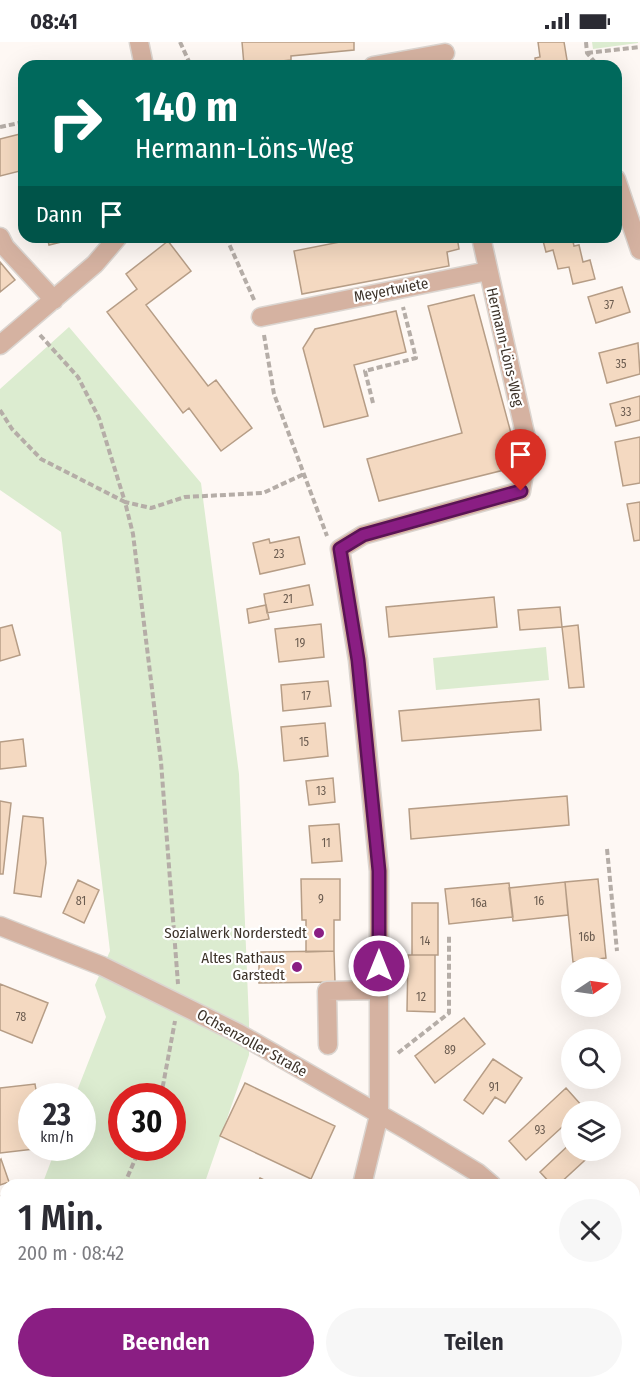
<!DOCTYPE html>
<html lang="de">
<meta charset="utf-8">
<style>
:root{--surface:#fff;--page:#f7f7f7;--text:#2b2b33;--muted:#7c7c81;--accent:#8a1e83}
body{margin:0;font-family:"Fira Sans Condensed",sans-serif;background:var(--page);color:var(--text);height:100vh;display:flex;flex-direction:column;font-size:22px;white-space:nowrap}
*{box-sizing:border-box;margin:0}
p{font-size:20px;color:var(--muted)}
.icon{flex:none;width:33px;height:33px;fill:none;stroke:currentColor;stroke-width:2;stroke-linecap:round;stroke-linejoin:round}
.map{position:relative;flex:1;overflow:hidden}
.details{position:absolute;left:0px;top:1137px;width:640px;height:210px;display:flex;flex-direction:column;background:var(--surface);border-radius:18px 18px 0 0;box-shadow:0 6px 24px #0002}
.details>*{flex:none}
.banner{position:absolute;left:18px;top:18px;width:604px;height:183px;border-radius:18px;box-shadow:0 6px 24px #0002;background:#00695c;color:#fff;overflow:hidden}
.needle{width:39px;rotate:77deg}
.controls{position:absolute;left:561px;top:915px;display:grid;gap:12px}
.controls a{display:grid;place-items:center;width:60px;height:60px;border-radius:50%;background:var(--surface);box-shadow:0 6px 24px #0002;font-size:30px}
.speed{position:absolute;left:18px;top:1041px;display:flex;gap:12px;font-size:30px;font-weight:700;text-align:center}
.speed>*{display:grid;place-content:center;width:78px;height:78px;border-radius:50%;background:var(--surface);box-shadow:0 6px 24px #0002;line-height:1}
.speed small{font-size:15px;font-weight:400}
.speed .limit{border:9px solid #d22;background:#fff;color:#111}
.pin{position:absolute;display:grid;place-items:center;width:51px;height:51px;color:#fff;margin:-62px -26px;border-radius:50% 50% 50% 0;rotate:-45deg;box-shadow:0 0 6px #0007}
.pin .icon{rotate:45deg}
.me{position:absolute;width:66px;margin:-33px;rotate:0deg;stroke-linejoin:round;filter:drop-shadow(0 0 4px #0008)}
.turn{display:flex;align-items:center;gap:21px;height:126px;padding:0 18px;font-size:27px}
.turn .icon{width:78px;height:78px;stroke-width:2.5}
.turn b{display:block;font-size:42px;line-height:51px}
.then{display:flex;align-items:center;height:57px;padding:0 18px;background:#0003;gap:12px;font-size:22px}
.round{display:grid;place-items:center;flex:none;width:63px;height:63px;border-radius:32px;background:var(--page)}
.head{display:flex;align-items:center;justify-content:space-between;height:102px;padding:0 18px}
h1{font-size:36px;font-weight:600;line-height:45px}
.cta{display:flex;gap:12px;margin-top:auto;padding:12px 18px}
.cta a{flex:1;height:69px;border-radius:36px;background:var(--accent);color:#fff;font-size:24px;font-weight:600;line-height:69px;text-align:center}
.cta a+a{background:var(--page);color:var(--text)}
.status{display:flex;justify-content:space-between;align-items:center;height:42px;padding:0 30px;background:var(--surface);direction:ltr}
.status svg{height:16px;fill:currentColor}
.map>svg:first-child{display:block}
.built{fill:#fde9d8}
.green{fill:#dcecd0;fill-rule:evenodd}
.building{fill:#f4d9c1;stroke:#b69d86;stroke-width:1.5}
.lines{fill:none;stroke-linecap:round;stroke-linejoin:round}
.minor-casing{stroke:#dbd5d0;stroke-width:21}
.path{stroke:#b5ada7;stroke-width:4;stroke-dasharray:6 3;stroke-linecap:butt}
.minor{stroke:#d5b2a1;stroke-width:18}
.route-casing{stroke:#5a1455;stroke-width:15}
.route{stroke:#8a1e83;stroke-width:10}
.poi-dot{fill:#8a1e83;stroke:#fff;stroke-width:2}
.labels{text-anchor:middle;stroke-width:4.5;stroke-linejoin:round;paint-order:stroke}
.number-label{font-size:12px;fill:#6b5c50}
.street-label{font-size:15px;fill:#3d332a;stroke:#fff}
.poi-label{font-size:15px;fill:#3d332a;stroke:#fff;text-anchor:end}
</style>
<div class="status"><b>08:41</b><svg viewBox="0 0 49 12"><path d="M0 12V9h3v3zM5 12V6h3v6zM10 12V3h3v9zM15 12V0h3v12zM26 1h20v11H26zM47 4h2v5h-2z"/></svg></div>
<div class="map">
<svg width="640" height="1347" viewBox="0 0 640 1347">
<rect width="100%" height="100%" fill="#fef8f4"/>
<!-- built -->
<path class="built" d="M640 1180V1261L635 1255 634 1188Z"/>
<!-- green -->
<path class="green" d="M592 0H638V1L593 7Z
M69 285 201 441 239 732 249 980V1013L204 1143H42L56 1106H82V1054H75L106 975 95 943 110 909 61 490 0 448V347ZM122 1054H172V1106H122Z
M546 605 549 638 436 648 433 616Z
M6 1237V1341H93L89 1347H0V1252Z"/>
<!-- building -->
<path class="building" d="M242 0H354V8L291 14V18L244 23Z
M538 0H564L568 24H536L535 16 540 15Z
M24 91V128L0 134V97Z
M47 195H78V196L49 203Z
M365 195H457L459 207 447 210 449 224 302 252 294 209Z
M535 195H572L574 204 579 203 583 220 590 218 595 237 573 242 569 225 558 227 553 208 546 210 542 195 535 197Z
M168 199 191 229 146 263 208 344 216 338 252 386 221 409 189 366 183 371 107 270 137 247 126 232Z
M0 220 15 238 0 250Z
M622 245 630 270 596 281 588 255Z
M474 253 516 410 504 428 379 459 367 417 462 391 428 264Z
M396 269 406 310 354 323 368 374 324 385 303 306 315 287Z
M638 301 640 332 607 341 599 311Z
M640 354V378L616 384 610 362Z
M640 395V441L623 444 615 400Z
M640 460V498L634 499 627 462Z
M299 495 305 522 260 532 253 501 269 497 270 501Z
M309 543 313 563 267 571 264 552Z
M494 555 497 585 389 595 386 565Z
M266 563 269 577 249 581 247 567Z
M560 565 562 585 520 588 518 568Z
M321 582 324 615 279 620 275 587Z
M12 583 20 613 0 619V586Z
M578 583 584 645 569 646 562 585Z
M328 639 331 664 283 669 281 643Z
M539 657 541 688 402 699 399 669Z
M325 681 328 714 284 719 281 685Z
M23 697 26 724 0 727V700Z
M333 736 335 760 309 763 306 739Z
M567 754 569 783 411 797 409 767Z
M0 759 11 761 3 832H0Z
M23 774 43 776 46 821 41 855 14 851Z
M339 782 342 819 312 821 309 784Z
M301 837H340V878H334V909L306 910V878H302Z
M598 837 606 916 573 920 565 840Z
M78 838 99 848 84 881 63 871Z
M565 840 568 873 513 879 509 846Z
M509 841 513 875 449 882 445 847Z
M412 861H438V913H412Z
M334 909 335 940 259 941V910Z
M408 913H435V970L407 969Z
M0 942 48 961 32 1001 0 988Z
M464 976 485 1002 435 1041 415 1014Z
M493 1017 522 1036 505 1061 495 1055 483 1072 464 1058Z
M245 1041 335 1084 311 1137 220 1094Z
M35 1042 37 1054H32V1106H43L0 1111V1046Z
M566 1046 583 1065 579 1070H572V1076L526 1118 509 1099Z
M572 1100V1108H596L558 1143H552L540 1130Z
M1 1117 9 1140 0 1143V1118Z
M260 1136 274 1143H257Z
M2 1153 6 1160V1180L0 1183V1154Z
M123 1341H163V1342L157 1347H119L117 1345Z
M224 1341H245L242 1347H234Z
M326 1341H356L353 1347H337Z
M553 1341H608L601 1347H558Z"/>
<g class="lines">
<defs>
<path id="minor" d="M139 0 144 24
M373 24 445 11
M616 137 640 208
M0 195 5 205 54 258
M261 275 488 229
M0 303 95 222 118 195
M0 884 102 924 238 991 412 1091 478 1131 492 1143
M328 1003 327 949 379 948
M362 1143 379 1073V829L358 618 340 507 363 493 521 449 528 405 481 195
M0 1264 6 1271
M634 1282 640 1288
M67 1341 71 1347
M285 1347 288 1341"/>
</defs>
<!-- minor casing -->
<use href="#minor" class="minor-casing"/>
<!-- path -->
<path class="path" d="M180 0 191 24
M586 0 587 11 598 24
M587 11 640 5
M0 85 24 80
M226 195 255 260
M40 293 78 335 99 376 125 460 151 466 185 455 263 451 304 432
M264 293 274 352 327 494
M373 361 365 329 416 316 403 265
M0 368 12 387 41 417 125 460 133 492 161 720 178 942
M607 807 617 909
M398 1011 449 971V894
M161 1054 175 979
M124 1143 140 1106
M13 1347 17 1341"/>
<!-- minor -->
<use href="#minor" class="minor"/>
</g>
<g class="lines">
<defs>
<path id="route" d="M379 924V829L358 618 340 507 363 493 521 449"/>
</defs>
<!-- route casing -->
<use href="#route" class="route-casing"/>
<!-- route -->
<use href="#route" class="route"/>
</g>
<!-- markers -->
<g class="poi-dot">
<circle cx="319" cy="891" r="6"/>
<circle cx="297" cy="925" r="6"/>
</g>
<g class="labels">
<!-- number labels -->
<g class="number-label">
<text x="609" y="267">37</text>
<text x="621" y="326">35</text>
<text x="626" y="374">33</text>
<text x="279" y="516">23</text>
<text x="288" y="561">21</text>
<text x="300" y="605">19</text>
<text x="306" y="658">17</text>
<text x="304" y="704">15</text>
<text x="321" y="753">13</text>
<text x="326" y="805">11</text>
<text x="321" y="861">9</text>
<text x="81" y="863">81</text>
<text x="539" y="863">16</text>
<text x="479" y="865">16a</text>
<text x="587" y="899">16b</text>
<text x="425" y="903">14</text>
<text x="421" y="959">12</text>
<text x="21" y="979">78</text>
<text x="450" y="1012">89</text>
<text x="494" y="1049">91</text>
<text x="540" y="1092">93</text>
</g>
<!-- street labels -->
<g class="street-label">
<text transform="translate(391 248) rotate(-11)" y="5">Meyertwiete</text>
<text transform="translate(505 305) rotate(77)" y="5">Hermann-Löns-Weg</text>
<text transform="translate(252 1001) rotate(29)" y="5">Ochsenzoller Straße</text>
</g>
<!-- poi labels -->
<g class="poi-label">
<text x="307" y="896">Sozialwerk Norderstedt</text>
<text x="285" y="921">Altes Rathaus<tspan x="285" dy="17">Garstedt</tspan></text>
</g>
</g>
</svg>
<div class="controls">
<a><svg class="needle" viewBox="-14 -14 28 28"><path d="M0-13l5 13h-10z" fill="#e53935"/><path d="M0 13l5-13h-10z" fill="#7c7c81"/></svg></a>
<a><svg class="icon" aria-label="search" viewBox="0 0 24 24"><circle cx="10" cy="10" r="6"/><path d="M15 15l6 6"/></svg></a>
<a><svg class="icon" aria-label="layers" viewBox="0 0 24 24"><path d="M12 4l9 5-9 5-9-5zM3 14l9 5 9-5"/></svg></a>
</div>
<div class="speed"><div>23<small>km/h</small></div><div class="limit">30</div></div>
<div class="pin" style="left:521px;top:449px;background:#d93025"><svg class="icon" aria-label="arrive" viewBox="0 0 24 24"><path d="M6 21V4h12l-3 4 3 4H6"/></svg></div>
<svg class="me" style="left:379px;top:924px" viewBox="-20 -20 40 40"><circle r="17" fill="#8a1e83" stroke="#fff" stroke-width="3"/><path d="M0-11L8 9 0 5-8 9z" fill="#fff"/></svg>
<div class="banner">
<div class="turn"><svg class="icon" aria-label="right" viewBox="0 0 24 24"><path d="M7 20v-9h11M14 6l5 5-5 5"/></svg><div><b>140 m</b>Hermann-Löns-Weg</div></div>
<div class="then">Dann<svg class="icon" aria-label="arrive" viewBox="0 0 24 24"><path d="M6 21V4h12l-3 4 3 4H6"/></svg></div>
</div>
<section class="details">
<div class="head"><div><h1>1 Min.</h1><p>200 m · 08:42</p></div><a class="round"><svg class="icon" aria-label="close" viewBox="0 0 24 24"><path d="M6 6l12 12M18 6L6 18"/></svg></a></div>
<div class="cta"><a>Beenden</a><a>Teilen</a></div>
</section>
</div>
